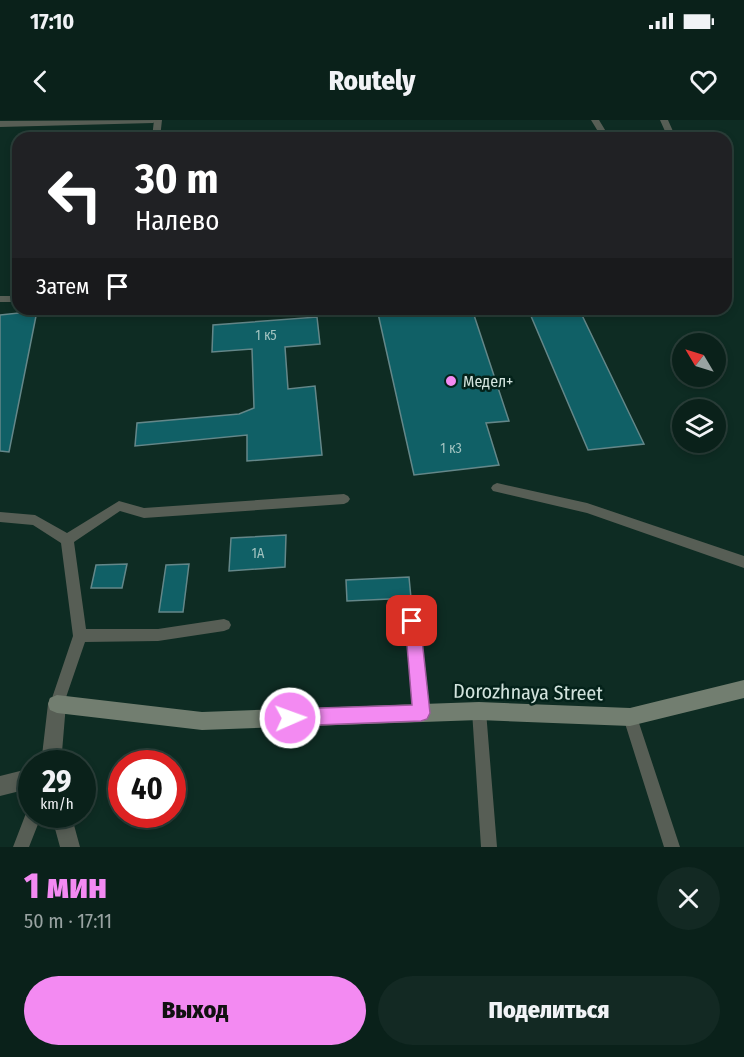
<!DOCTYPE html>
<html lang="ru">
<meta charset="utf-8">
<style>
:root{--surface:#0a211a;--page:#132923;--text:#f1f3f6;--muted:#99a3a2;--line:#2a3e39;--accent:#f38af2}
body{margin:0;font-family:"Fira Sans Condensed",sans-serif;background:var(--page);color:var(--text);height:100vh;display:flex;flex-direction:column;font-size:22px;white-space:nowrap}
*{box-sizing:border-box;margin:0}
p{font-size:20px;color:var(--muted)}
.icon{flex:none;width:33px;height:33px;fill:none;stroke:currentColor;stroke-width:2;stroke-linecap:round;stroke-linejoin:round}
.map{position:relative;height:727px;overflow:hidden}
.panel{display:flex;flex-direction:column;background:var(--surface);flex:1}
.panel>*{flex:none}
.guide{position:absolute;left:12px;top:12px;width:720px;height:183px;border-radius:18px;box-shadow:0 3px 9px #0003,0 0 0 2px var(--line);background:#202124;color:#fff;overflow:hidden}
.needle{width:39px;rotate:308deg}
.fabs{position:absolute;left:672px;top:213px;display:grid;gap:12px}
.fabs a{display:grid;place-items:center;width:54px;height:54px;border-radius:50%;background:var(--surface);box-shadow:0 3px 9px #0003,0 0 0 2px var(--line);font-size:30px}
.speed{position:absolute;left:18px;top:630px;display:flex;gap:12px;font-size:30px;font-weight:700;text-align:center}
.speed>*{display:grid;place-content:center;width:78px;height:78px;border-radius:50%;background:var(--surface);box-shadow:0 3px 9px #0003,0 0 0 2px var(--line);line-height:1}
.speed small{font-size:15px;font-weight:400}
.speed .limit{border:9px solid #d22;background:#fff;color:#111}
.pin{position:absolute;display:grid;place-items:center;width:51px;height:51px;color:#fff;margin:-26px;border-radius:12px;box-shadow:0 3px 9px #0006}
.me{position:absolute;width:66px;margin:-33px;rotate:88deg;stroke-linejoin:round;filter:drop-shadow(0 0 4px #0008)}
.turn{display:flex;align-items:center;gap:21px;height:126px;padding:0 24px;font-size:27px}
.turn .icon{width:78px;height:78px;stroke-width:2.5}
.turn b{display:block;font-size:42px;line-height:51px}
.then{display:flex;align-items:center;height:57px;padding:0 24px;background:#0003;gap:12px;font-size:22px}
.round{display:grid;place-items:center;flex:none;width:63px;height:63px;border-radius:32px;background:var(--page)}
.overview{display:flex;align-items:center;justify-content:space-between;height:102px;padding:0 24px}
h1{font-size:36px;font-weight:800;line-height:45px;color:var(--accent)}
.cta{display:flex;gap:12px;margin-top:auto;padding:12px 24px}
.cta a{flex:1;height:69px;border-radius:36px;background:var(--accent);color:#111;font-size:24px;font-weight:800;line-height:69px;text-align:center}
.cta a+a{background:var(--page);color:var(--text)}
.status{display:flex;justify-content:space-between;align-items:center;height:42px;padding:0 30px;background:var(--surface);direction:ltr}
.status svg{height:16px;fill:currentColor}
header{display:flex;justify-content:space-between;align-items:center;height:78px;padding:0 24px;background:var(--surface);font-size:27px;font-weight:800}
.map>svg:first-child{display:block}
.building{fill:#106066;stroke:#648789;stroke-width:1.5}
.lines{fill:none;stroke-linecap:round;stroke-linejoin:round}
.lane{fill:#575e55;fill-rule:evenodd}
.street{fill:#575e55;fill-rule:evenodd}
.secondary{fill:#727e70;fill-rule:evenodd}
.route{fill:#f38af2;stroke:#9e5a9d;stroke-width:1.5}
.poi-dot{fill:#f38af2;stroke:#04221a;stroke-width:2}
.labels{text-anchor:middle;stroke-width:5;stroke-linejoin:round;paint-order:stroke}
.number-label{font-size:14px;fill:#a2c3c0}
.poi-label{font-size:16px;fill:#d3e4de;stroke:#04221a;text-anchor:start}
.near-street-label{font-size:20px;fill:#d3e4de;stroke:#04221a}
</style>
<div class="status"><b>17:10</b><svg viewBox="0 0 49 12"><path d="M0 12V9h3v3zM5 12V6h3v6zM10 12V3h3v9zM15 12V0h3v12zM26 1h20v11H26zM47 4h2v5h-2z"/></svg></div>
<header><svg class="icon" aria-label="back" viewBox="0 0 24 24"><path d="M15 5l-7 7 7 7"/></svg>Routely<svg class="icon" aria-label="heart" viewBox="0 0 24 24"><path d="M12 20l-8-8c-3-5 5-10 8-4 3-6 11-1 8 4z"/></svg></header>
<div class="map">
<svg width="744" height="727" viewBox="0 0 744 727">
<rect width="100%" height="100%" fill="#0e2c23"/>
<!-- building -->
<path class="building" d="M377 189H472L509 301 486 303 499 345 414 355Z
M528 189H579L644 324 588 330Z
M37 191 9 332 0 331V195Z
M317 197 320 224 285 227 288 269 315 266 322 335 247 341V315L135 326 137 303 239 294 254 288 252 229 212 232 213 205Z
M286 415 285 447 229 451 231 418Z
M127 444 122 468H91L96 445Z
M189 444 183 492H159L166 445Z
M409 457 411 478 347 481 346 460Z"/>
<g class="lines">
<!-- lane -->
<path class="lane" d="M154 0H162L160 18H152Z
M591 0H599L610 18H602Z
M660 0H668L676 18H668Z
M0 176H18V182H0Z
M497 363 587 383 744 436V448L587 393 493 371 491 368 493 365Z
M344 374 348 376 350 379 348 382 344 384 144 398 120 391 74 422 86 509H158L224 499 229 501 231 505 229 509 224 511 158 521 85 522 62 589 57 591 52 589 50 584 73 516 61 423 33 405 0 402V392L35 395 67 413 119 381 144 388Z
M412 495 417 497 419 501 428 593 426 598 421 600 416 598 414 593 405 501 407 497Z
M479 584 484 586 486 591 497 727H481L472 591 474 586Z
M630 590 635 592 637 597 680 727H664L623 597 625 592Z
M32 687V694H42L29 727H13L28 688Z"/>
<!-- street -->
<path class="street" d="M158 0 153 3 0 7V1Z
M57 575 64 578 66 584 61 644H41L48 584 50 578Z
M32 648V668L0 676V656Z
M51 694H71L80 727H60Z"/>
<!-- secondary -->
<path class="secondary" d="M744 560V578L630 606 479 600 202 610 57 593 50 590 48 584 50 578 57 575 202 592 479 582 630 588Z"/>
</g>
<!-- route -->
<path class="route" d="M412 494 418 496 420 501 430 593 427 599 421 601 290 606 284 604 281 598 284 592 290 589 412 585 405 501 407 496Z"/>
<!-- markers -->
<circle class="poi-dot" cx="451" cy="261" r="6"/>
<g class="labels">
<!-- number labels -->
<g class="number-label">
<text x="266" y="220">1 к5</text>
<text x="451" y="333">1 к3</text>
<text x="258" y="438">1А</text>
</g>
<!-- poi labels -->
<g class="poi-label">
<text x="463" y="267">Медел+</text>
</g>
<!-- near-street labels -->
<g class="near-street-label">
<text transform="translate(528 572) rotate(1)" y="7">Dorozhnaya Street</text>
</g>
</g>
</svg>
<div class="fabs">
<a><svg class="needle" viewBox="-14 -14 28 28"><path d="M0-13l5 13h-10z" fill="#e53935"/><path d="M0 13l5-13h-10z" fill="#99a3a2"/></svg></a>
<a><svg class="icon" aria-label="layers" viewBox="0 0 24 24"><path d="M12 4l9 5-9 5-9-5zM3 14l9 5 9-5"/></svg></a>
</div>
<div class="speed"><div>29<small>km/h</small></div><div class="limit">40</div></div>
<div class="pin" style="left:412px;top:501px;background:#d93025"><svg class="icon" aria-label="arrive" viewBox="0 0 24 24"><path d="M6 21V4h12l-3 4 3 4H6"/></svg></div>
<svg class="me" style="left:290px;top:598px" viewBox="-20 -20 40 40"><circle r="17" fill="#f38af2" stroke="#fff" stroke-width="3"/><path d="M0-11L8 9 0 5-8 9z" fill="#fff"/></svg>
<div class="guide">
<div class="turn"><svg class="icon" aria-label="left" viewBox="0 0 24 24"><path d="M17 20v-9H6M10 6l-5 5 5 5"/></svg><div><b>30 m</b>Налево</div></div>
<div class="then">Затем<svg class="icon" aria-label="arrive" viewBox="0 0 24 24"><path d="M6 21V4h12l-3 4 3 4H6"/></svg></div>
</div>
</div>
<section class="panel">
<div class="overview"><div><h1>1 мин</h1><p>50 m · 17:11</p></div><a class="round"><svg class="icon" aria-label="close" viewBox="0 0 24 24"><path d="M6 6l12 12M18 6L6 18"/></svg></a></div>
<div class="cta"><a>Выход</a><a>Поделиться</a></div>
</section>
